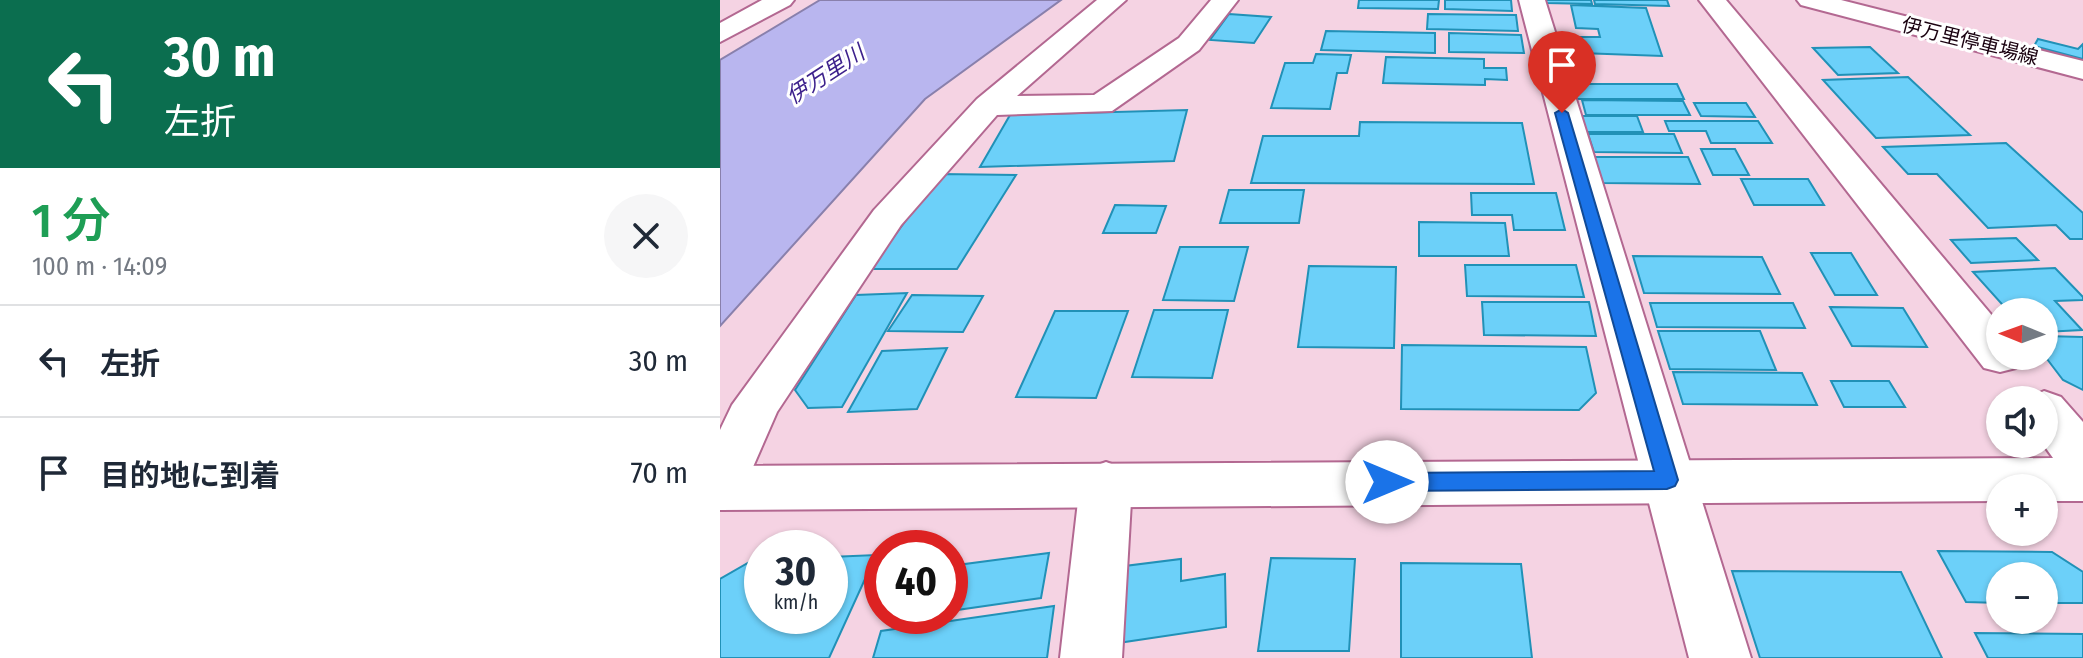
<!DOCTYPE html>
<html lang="ja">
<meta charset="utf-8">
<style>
:root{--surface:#fff;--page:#f6f6f7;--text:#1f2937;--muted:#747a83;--line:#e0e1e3}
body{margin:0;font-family:"Fira Sans Condensed","Noto Sans JP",sans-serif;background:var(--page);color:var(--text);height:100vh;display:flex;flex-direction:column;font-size:30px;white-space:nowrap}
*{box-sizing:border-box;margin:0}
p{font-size:26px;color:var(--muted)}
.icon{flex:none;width:44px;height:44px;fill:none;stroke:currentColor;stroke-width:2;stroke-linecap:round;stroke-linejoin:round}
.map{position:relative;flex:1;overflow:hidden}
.sheet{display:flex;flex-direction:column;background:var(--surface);width:720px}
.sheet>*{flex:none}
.guide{background:#0b6e4f;color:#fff;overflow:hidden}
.needle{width:52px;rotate:271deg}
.tools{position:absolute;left:1266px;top:298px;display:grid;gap:16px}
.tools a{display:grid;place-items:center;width:72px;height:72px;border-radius:50%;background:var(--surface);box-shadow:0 2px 6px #0004;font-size:40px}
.speed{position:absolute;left:24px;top:530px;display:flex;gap:16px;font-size:40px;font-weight:700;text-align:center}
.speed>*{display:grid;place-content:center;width:104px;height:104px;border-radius:50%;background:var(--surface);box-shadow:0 2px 6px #0004;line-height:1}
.speed small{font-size:20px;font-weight:400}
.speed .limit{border:12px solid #d22;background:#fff;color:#111}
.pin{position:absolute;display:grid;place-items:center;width:68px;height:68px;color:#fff;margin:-82px -34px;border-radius:50% 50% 50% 0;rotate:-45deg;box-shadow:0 0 8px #0007}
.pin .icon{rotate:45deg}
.me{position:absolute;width:88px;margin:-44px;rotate:90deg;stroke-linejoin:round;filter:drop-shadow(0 0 6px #0008)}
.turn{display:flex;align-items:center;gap:28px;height:168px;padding:0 32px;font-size:36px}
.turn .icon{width:104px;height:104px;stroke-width:2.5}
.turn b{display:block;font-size:56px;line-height:68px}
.round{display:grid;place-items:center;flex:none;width:84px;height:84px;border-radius:42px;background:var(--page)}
.headline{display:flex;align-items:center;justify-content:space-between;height:136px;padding:0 32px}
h1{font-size:48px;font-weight:600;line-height:60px;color:#1e9e55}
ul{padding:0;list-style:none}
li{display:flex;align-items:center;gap:24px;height:112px;padding:0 32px;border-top:2px solid var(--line)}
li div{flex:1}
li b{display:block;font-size:30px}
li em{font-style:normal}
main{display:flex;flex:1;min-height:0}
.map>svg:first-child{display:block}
.water{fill:#b9b6ef;stroke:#8980ac;stroke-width:2}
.building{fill:#6cd0f9;stroke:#2191b7;stroke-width:2}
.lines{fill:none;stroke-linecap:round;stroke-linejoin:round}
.minor-casing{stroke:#b36891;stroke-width:4}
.tertiary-casing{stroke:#b36891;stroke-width:4}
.secondary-casing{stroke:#b36891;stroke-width:4}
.minor{fill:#fff;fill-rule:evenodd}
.tertiary{fill:#fff;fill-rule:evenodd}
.secondary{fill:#fff;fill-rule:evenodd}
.route{fill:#1a73e8;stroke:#114b97;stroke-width:2}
.labels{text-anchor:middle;stroke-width:6;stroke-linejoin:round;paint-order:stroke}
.far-street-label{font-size:20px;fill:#1a0210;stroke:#fff}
.far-water-label{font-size:22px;font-style:italic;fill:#3d218c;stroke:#fff}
</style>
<main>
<section class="sheet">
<div class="guide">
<div class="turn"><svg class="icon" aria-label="left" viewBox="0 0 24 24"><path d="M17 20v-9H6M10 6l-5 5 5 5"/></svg><div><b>30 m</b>左折</div></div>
</div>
<div class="headline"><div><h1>1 分</h1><p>100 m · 14:09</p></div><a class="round"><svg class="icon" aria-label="close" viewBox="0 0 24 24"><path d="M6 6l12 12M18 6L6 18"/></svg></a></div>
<ul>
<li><svg class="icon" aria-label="left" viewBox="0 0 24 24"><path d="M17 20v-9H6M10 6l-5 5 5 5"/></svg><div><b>左折</b></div><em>30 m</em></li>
<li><svg class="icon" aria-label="arrive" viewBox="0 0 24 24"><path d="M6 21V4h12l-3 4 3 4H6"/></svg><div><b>目的地に到着</b></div><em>70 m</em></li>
</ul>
</section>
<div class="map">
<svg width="1363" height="658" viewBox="0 0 1363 658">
<rect width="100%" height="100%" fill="#f5d3e3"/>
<!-- water -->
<path class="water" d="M100 0H341L205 99 0 326V60Z"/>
<!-- building -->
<path class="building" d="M639 0H719L718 9 638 8Z
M725 0H791L792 11 725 9Z
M825 0H871L872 4 826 3Z
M874 0H947L949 6 875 4Z
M851 5 926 8 942 56 860 53 857 37H880L878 29 856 28Z
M509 14 551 17 534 43 490 40Z
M708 14 796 15 798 31 707 29Z
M606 31 715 33V53L601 50Z
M729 33 801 35 804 53 729 52Z
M1318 39 1358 49 1363 44V59L1314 46Z
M1150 47 1178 73 1118 75 1093 48Z
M596 54 631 55 627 73H617L610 109 551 108 565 63H593Z
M666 57 764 59V68H786L787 80 765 79V85L663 83Z
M1188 77 1250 135 1156 138 1103 80Z
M850 84H957L964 99H854Z
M862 100 963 101 970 115H866Z
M974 103H1026L1035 117 981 116Z
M467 110 454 161 260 167 290 115Z
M860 116H917L923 132H864Z
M945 121H1038L1052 143H991L986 131H949Z
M640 122 802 123 814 184 531 183 543 136H639Z
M868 134H954L962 153 874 152Z
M1286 143 1363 213V239H1350L1336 225 1268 228 1217 174H1188L1163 147Z
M981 149H1015L1029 175H993Z
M874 157H968L980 184 883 183Z
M220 174 296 175 237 269H150Z
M1021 179H1088L1104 205H1034Z
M509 190H584L579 223H500Z
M751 193H836L845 230H794L792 215H752Z
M395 205 446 206 436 233H383Z
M699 222 785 223 789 256H699Z
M1296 238 1318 260 1251 263 1231 240Z
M460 247H528L514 301 443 300Z
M1091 253H1131L1157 295H1115Z
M913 256 1042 257 1060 294 924 293Z
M745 265H856L864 297 747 296Z
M589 266 676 267 674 348 578 347Z
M1335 268 1363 297V300L1335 301 1362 330 1324 332V312H1289L1253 272Z
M187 293 122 407 88 408 75 390 136 295Z
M192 295 263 296 243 332 168 331Z
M762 302H869L876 336 764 335Z
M930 303H1073L1085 328 937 327Z
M1110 307 1183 308 1207 347 1132 346Z
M434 310H508L492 378 412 377Z
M335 311H408L376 398 296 397Z
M938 331H1040L1056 370 950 369Z
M1324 336 1363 337V390L1343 380 1324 355Z
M682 345 866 347 876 393 859 410 681 409Z
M227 348 197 409 128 412 162 351Z
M953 372 1082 373 1097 405 963 404Z
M1111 381H1169L1185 407H1124Z
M1218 551 1332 552 1363 572V603H1324V576H1280V603L1246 602Z
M329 553 321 598 230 611V566Z
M156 555 109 658H0V579L33 560H42V616H110V557Z
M551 558 635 559 629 651H538Z
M461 559V581L505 574 506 627 398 643 405 566Z
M681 563 801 564 812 658H681Z
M1012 571 1181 572 1222 658H1040Z
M334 606 327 658H153L161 631Z
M1255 633 1363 634V658H1268Z"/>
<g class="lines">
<defs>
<path id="minor" d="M42 0H74L70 5 0 42V23Z
M377 0H406L297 96 374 95 459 38 491 0H518L479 50 392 111 277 115 181 225 57 412 19 499 0 506V430L12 405 154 210 257 99Z
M799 0H825L1031 658H969Z
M386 462 405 469 412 484 402 658H340L360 484 367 469Z"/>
<path id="tertiary" d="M979 0H1006L1280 325V356H1303L1296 368 1280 372 1264 368Z
M1324 391 1341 397 1363 422V501H1324V488H1280V501L0 510V466L1333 458 1323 444 1324 400H1305Z"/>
<path id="secondary" d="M1077 0H1121L1363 61V79L1081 5Z"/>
</defs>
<!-- minor casing -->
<use href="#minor" class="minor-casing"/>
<!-- tertiary casing -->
<use href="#tertiary" class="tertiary-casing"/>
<!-- secondary casing -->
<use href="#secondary" class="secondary-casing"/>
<!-- minor -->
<use href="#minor" class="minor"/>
<!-- tertiary -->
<use href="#tertiary" class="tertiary"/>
<!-- secondary -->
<use href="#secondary" class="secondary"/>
</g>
<!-- route -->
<path class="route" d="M842 109 848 113 958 480 955 486 947 489 667 491 659 489 656 482 659 476 667 473 934 471 835 113Z"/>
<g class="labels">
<!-- far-street labels -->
<g class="far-street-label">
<text transform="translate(1250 41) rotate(14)" y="7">伊万里停車場線</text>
</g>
<!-- far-water labels -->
<g class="far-water-label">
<text transform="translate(105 74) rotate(-33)" y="8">伊万里川</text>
</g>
</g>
</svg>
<div class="tools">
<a><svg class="needle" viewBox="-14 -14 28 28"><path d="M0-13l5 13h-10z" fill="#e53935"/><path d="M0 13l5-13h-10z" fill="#747a83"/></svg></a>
<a><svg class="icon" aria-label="sound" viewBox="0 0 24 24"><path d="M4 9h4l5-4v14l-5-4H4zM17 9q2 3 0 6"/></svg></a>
<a>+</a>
<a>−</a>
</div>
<div class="speed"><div>30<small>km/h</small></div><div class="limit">40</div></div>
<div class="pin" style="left:842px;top:113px;background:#d93025"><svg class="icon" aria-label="arrive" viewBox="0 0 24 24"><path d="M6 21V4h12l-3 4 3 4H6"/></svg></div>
<svg class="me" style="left:667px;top:482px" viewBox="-20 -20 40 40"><circle r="19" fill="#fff"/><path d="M0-13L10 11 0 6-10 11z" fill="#1a73e8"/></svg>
</div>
</main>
